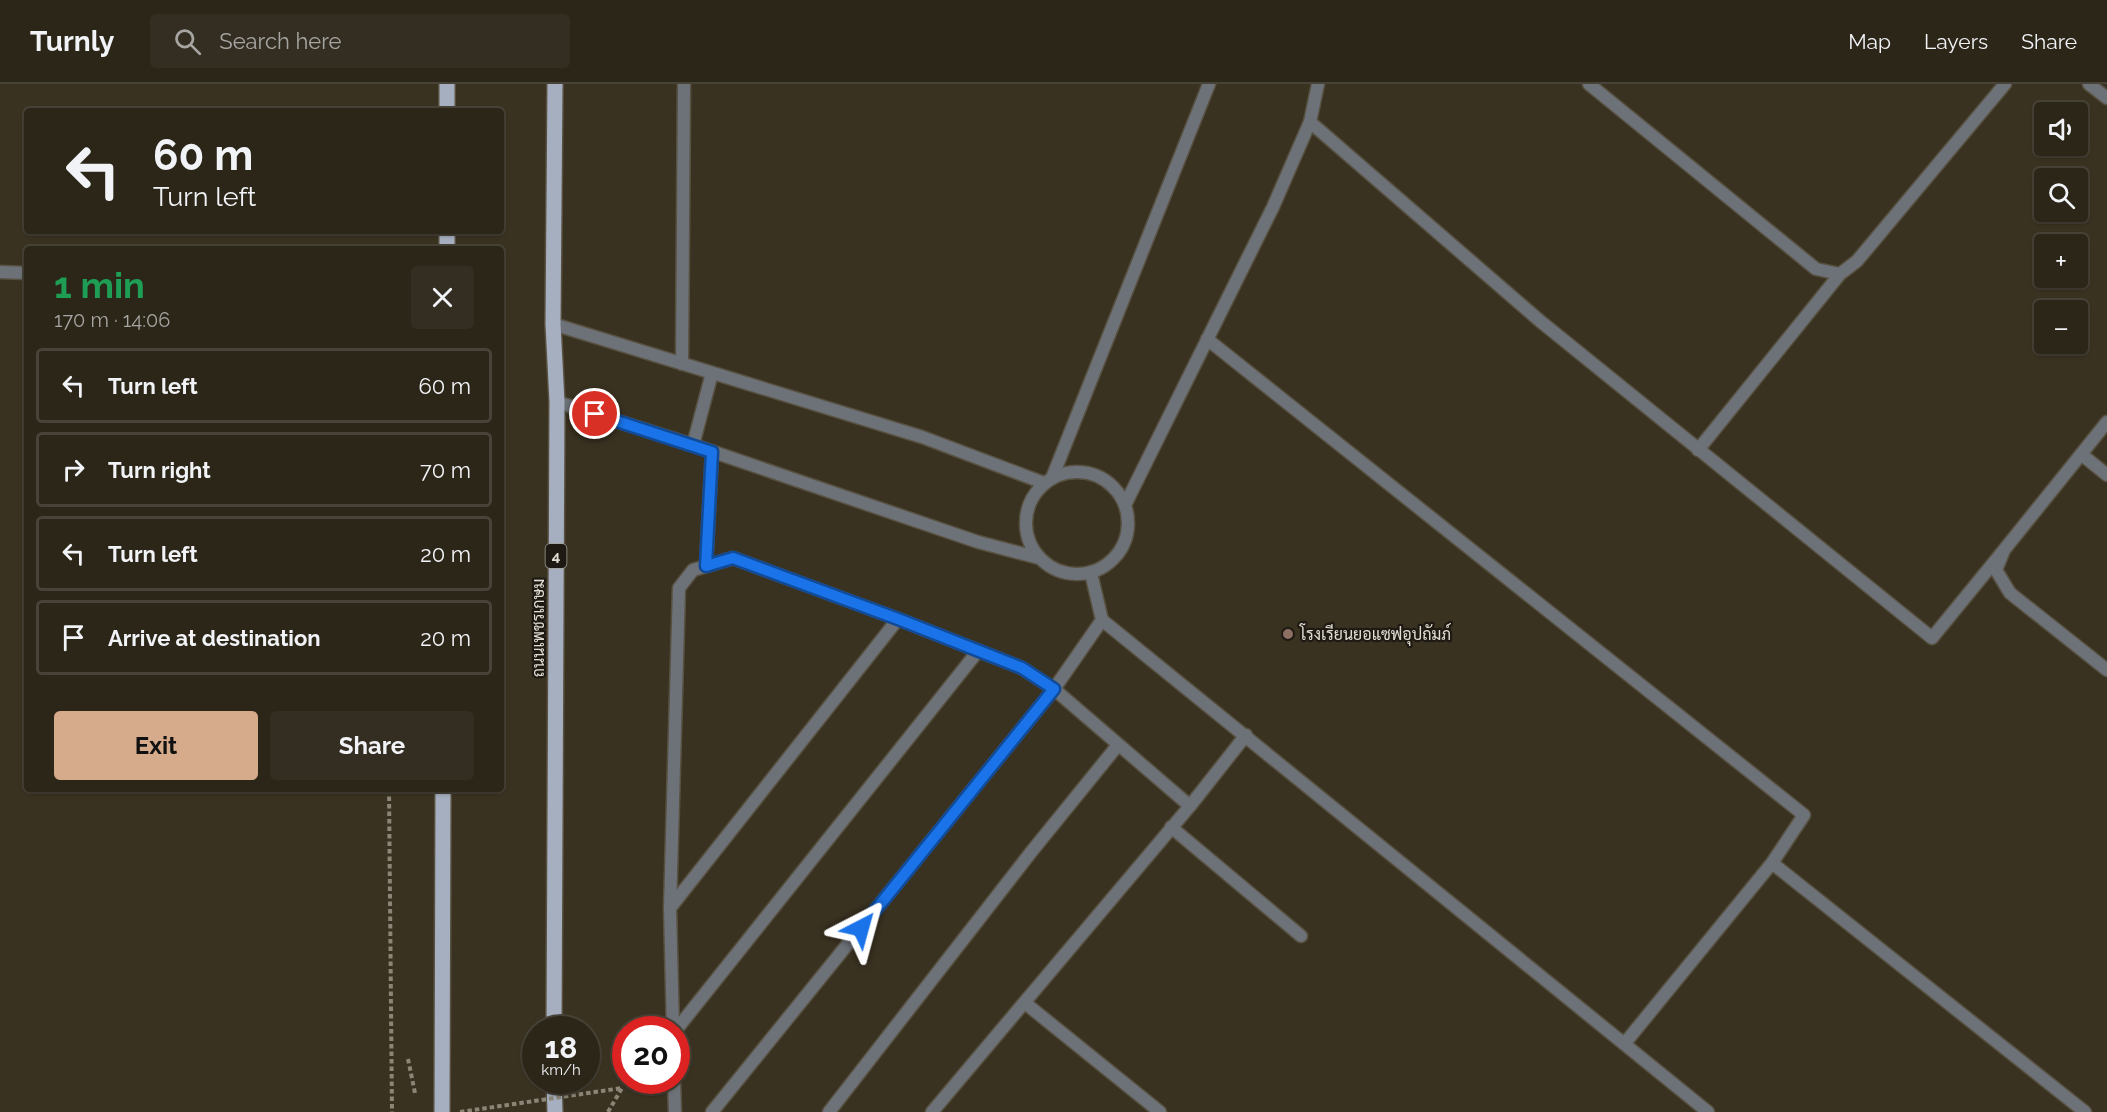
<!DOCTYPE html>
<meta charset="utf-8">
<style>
:root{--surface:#2c2619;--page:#342e22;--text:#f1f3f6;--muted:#a6a5a2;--line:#484338;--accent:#d6ab8b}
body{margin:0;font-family:Raleway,Sarabun,sans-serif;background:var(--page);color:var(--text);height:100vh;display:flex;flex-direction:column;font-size:22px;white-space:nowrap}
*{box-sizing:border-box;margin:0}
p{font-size:20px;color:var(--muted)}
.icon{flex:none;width:33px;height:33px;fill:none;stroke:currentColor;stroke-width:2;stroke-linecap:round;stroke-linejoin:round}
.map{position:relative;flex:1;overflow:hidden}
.details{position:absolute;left:24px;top:162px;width:480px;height:546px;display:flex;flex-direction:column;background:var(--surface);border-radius:6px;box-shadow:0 2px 4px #0004,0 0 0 2px var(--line)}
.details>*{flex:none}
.top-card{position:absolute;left:24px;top:24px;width:480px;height:126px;border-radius:6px;box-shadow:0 2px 4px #0004,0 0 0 2px var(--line);background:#2c2619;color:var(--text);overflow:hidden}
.tools{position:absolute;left:2034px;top:18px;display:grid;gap:12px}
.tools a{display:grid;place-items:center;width:54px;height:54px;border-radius:6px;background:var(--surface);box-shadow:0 2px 4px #0004,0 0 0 2px var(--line);font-size:30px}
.speed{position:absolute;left:522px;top:932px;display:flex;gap:12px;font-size:30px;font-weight:700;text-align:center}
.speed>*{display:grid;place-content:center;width:78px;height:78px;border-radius:50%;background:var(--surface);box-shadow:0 2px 4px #0004,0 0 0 2px var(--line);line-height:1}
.speed small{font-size:15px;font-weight:400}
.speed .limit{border:9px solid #d22;background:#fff;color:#111}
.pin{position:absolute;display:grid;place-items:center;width:51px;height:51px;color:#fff;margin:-26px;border:3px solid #fff;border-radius:50%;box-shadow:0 2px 6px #0007}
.me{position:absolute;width:66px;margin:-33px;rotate:39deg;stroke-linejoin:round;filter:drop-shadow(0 0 4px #0008)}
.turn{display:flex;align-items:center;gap:21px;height:126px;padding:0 30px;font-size:27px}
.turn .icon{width:78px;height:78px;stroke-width:2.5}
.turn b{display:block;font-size:42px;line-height:51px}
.round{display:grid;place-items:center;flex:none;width:63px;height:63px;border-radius:6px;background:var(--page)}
.overview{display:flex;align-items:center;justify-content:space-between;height:102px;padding:0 30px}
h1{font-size:36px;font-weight:700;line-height:45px;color:#1e9e55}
.action{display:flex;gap:12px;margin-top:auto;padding:12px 30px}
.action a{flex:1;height:69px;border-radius:6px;background:var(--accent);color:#111;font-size:24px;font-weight:700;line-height:69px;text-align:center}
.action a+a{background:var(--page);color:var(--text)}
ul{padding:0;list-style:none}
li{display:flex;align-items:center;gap:18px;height:75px;margin:0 12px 9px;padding:0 18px;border:3px solid var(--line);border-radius:6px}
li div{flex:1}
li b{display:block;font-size:22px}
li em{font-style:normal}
header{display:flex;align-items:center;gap:36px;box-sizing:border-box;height:84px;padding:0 30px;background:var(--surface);border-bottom:2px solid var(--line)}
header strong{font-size:28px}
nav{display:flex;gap:33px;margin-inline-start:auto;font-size:21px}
.search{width:420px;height:54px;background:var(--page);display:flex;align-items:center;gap:15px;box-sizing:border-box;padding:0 21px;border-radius:6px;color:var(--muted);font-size:22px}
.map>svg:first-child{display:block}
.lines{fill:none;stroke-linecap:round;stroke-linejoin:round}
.service-casing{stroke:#585141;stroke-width:15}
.minor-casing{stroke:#585141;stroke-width:15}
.primary-casing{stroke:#585141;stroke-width:18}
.path{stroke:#8c8577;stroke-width:4;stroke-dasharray:4.5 3;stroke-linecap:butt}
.service{stroke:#6d7279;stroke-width:12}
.minor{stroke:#6d7279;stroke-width:12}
.primary{stroke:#a6afbf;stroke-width:15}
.path-bridge{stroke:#8c8577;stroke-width:4;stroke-dasharray:4.5 3;stroke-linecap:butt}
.route-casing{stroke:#114b97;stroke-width:15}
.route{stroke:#1a73e8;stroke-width:10}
.education-dot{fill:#8d6e63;stroke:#1e1a13;stroke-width:2}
.labels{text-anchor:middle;stroke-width:4.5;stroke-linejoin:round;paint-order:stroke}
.shield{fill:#1e1a13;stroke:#a7a299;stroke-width:1.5}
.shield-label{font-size:15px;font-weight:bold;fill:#e2ddd2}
.street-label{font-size:16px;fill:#e2ddd2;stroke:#1e1a13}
.poi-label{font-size:16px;fill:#e2ddd2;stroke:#1e1a13;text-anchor:start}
</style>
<header>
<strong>Turnly</strong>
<div class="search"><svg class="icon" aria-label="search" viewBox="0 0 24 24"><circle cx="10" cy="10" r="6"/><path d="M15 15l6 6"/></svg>Search here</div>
<nav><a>Map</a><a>Layers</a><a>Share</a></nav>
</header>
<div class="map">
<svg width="2107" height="1028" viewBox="0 0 2107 1028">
<rect width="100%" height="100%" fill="#3a3221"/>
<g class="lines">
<defs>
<path id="service" d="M1589 0 1816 185 1840 190 1857 177 2005 0
M2089 0 2107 14
M1310 38 1540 237 1932 554 2004 466
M553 240 922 353 1044 399
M1207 255 1804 731 1772 779 2085 1028
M682 280 684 0
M557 318 693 361 978 458 1039 474
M2107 338 2004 466 1996 486 2010 509 2107 586
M693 361 712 289
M1698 366 1840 190
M2081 370 2107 391
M1026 439a51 51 0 1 1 102 0a51 51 0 1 1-102 0Z
M1052 394 1209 0
M1125 421 1273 123 1310 38 1318 0
M706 482 712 368
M1091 489 1102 536 1708 1028
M1190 722 1246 651
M1171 743 1301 852
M670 824 898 535
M1025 919 1160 1028
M673 945 670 824 679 504 693 486 733 474 898 535 1022 584 1054 605 1190 722 932 1028
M676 946 978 567
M1625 959 1772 779
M674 996 675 1028
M712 1028 1054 605 1102 536
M829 1028 1032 767 1118 661"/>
<path id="minor" d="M0 188 27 189"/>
<path id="primary" d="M447 27V0
M447 165V147
M554 945 557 318 553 240 555 0
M554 996 555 1028
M442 1028 443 705"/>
</defs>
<!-- service casing -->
<use href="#service" class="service-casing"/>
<!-- minor casing -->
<use href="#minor" class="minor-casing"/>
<!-- primary casing -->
<use href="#primary" class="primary-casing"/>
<!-- path -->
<path class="path" d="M389 705 392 1028
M408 975 415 1009
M608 1028 622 1004"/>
<!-- service -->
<use href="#service" class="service"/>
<!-- minor -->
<use href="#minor" class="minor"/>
<!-- primary -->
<use href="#primary" class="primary"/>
<!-- path-bridge -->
<path class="path-bridge" d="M460 1028 622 1004"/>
</g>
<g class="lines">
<defs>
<path id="route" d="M595 330 712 368 706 482 733 474 898 535 1022 584 1054 605 861 844"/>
</defs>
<!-- route casing -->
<use href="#route" class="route-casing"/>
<!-- route -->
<use href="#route" class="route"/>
</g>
<!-- markers -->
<circle class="education-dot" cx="1288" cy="550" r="6"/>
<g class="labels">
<!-- shield labels -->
<rect class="shield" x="545.5" y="460" width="21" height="24" rx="4.5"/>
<g class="shield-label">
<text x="556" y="477">4</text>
</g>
<!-- street labels -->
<g class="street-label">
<text transform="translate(538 544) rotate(-90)" y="6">ถนนเพชรเกษม</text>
</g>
<!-- poi labels -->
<g class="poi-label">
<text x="1300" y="556">โรงเรียนยอแซฟอุปถัมภ์</text>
</g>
</g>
</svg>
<div class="tools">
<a><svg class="icon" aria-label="sound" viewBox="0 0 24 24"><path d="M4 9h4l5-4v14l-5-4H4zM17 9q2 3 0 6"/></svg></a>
<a><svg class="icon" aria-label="search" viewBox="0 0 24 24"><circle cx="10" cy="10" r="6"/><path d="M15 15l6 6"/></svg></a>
<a>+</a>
<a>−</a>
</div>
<div class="speed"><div>18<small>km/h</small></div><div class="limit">20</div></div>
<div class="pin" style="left:595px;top:330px;background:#d93025"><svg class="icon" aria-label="arrive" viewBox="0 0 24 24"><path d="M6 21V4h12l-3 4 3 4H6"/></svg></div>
<svg class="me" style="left:861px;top:844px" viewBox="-20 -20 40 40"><path d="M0-17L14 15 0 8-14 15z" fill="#1a73e8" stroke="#fff" stroke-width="4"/></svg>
<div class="top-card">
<div class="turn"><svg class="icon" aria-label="left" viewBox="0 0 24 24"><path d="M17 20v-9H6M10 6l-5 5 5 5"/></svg><div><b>60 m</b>Turn left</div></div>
</div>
<section class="details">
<div class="overview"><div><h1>1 min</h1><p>170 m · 14:06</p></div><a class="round"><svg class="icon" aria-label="close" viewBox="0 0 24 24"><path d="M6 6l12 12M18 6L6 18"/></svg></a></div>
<ul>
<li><svg class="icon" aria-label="left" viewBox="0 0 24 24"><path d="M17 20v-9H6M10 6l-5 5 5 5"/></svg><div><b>Turn left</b></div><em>60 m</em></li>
<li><svg class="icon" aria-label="right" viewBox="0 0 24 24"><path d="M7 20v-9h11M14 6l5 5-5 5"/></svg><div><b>Turn right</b></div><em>70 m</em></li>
<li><svg class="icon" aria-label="left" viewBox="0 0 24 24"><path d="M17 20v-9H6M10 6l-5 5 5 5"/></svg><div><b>Turn left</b></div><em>20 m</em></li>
<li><svg class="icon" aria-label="arrive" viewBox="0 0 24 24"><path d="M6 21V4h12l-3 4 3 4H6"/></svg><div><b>Arrive at destination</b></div><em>20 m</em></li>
</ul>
<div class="action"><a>Exit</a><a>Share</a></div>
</section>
</div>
